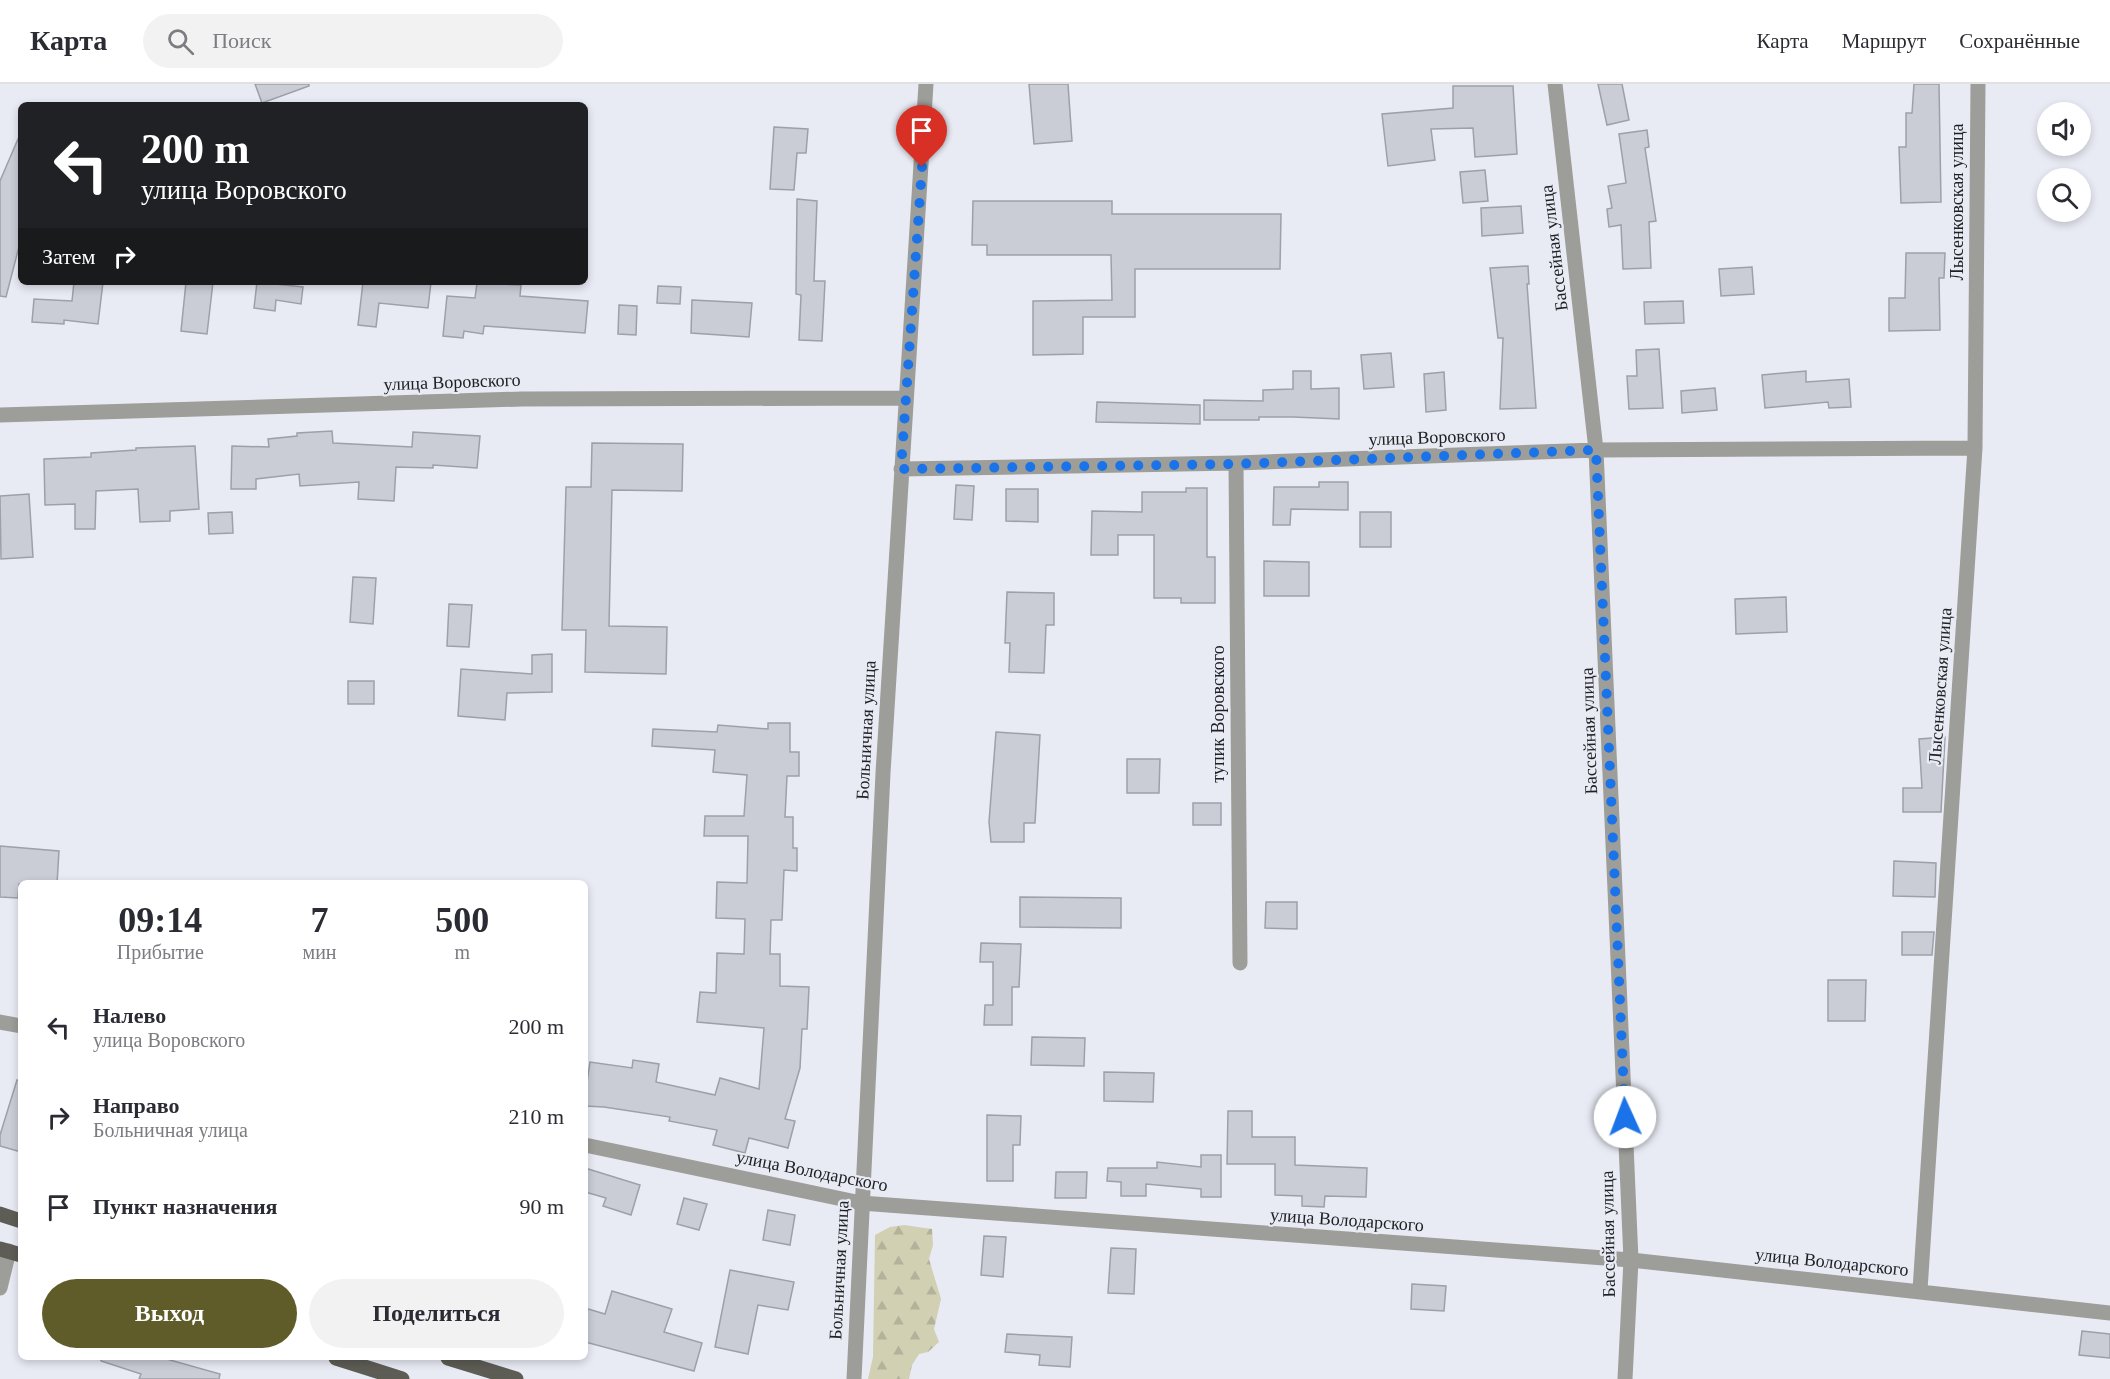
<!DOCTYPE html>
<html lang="ru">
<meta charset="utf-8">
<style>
:root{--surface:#fff;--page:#f2f2f3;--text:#2b2b33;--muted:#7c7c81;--line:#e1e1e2;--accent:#5f5c29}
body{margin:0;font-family:"Times New Roman",serif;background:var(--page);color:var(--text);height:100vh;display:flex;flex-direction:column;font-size:22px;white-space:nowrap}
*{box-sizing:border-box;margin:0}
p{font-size:20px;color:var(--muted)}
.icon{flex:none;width:33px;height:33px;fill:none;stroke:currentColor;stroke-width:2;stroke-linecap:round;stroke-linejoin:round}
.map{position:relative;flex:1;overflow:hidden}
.panel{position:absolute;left:18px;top:796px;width:570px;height:480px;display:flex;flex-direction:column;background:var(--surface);border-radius:9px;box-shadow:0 3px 9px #0003}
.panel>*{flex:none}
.guide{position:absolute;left:18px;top:18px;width:570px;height:183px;border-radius:9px;box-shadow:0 3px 9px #0003;background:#202124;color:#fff;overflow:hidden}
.tools{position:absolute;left:2037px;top:18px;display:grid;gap:12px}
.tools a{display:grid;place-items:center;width:54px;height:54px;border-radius:50%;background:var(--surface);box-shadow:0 3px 9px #0003;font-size:30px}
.pin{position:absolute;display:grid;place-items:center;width:51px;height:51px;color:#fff;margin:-62px -26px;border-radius:50% 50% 50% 0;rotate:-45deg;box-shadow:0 0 6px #0007}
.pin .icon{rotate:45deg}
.me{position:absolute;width:66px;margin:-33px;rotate:358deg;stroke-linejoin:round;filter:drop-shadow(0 0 4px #0008)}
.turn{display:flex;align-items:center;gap:21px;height:126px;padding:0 24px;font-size:27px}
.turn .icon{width:78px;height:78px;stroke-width:2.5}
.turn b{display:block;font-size:42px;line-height:51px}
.then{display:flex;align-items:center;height:57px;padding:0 24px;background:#0003;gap:12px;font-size:22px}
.eta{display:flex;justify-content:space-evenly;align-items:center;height:102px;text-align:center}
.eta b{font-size:36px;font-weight:600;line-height:42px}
.primary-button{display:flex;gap:12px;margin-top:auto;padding:12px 24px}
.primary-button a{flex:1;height:69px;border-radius:36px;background:var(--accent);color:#fff;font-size:24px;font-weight:600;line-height:69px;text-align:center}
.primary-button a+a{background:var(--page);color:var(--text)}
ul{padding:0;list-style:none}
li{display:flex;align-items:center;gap:18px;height:90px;padding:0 24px}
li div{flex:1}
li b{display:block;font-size:22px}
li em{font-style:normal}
header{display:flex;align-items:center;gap:36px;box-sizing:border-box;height:84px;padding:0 30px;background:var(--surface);border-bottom:2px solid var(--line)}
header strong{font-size:28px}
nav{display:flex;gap:33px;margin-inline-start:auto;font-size:21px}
.search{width:420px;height:54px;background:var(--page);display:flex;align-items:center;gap:15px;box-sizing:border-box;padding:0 21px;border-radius:33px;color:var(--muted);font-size:22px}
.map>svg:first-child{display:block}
.forest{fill:url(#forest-firs)}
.building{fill:#caccd6;stroke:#9da0a9;stroke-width:1.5}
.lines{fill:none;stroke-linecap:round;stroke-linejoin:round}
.street{stroke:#9d9d99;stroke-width:15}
.primary{stroke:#5d5d56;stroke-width:15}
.route{stroke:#1a73e8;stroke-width:10;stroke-dasharray:0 18}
.labels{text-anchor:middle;stroke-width:4.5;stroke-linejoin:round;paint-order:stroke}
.street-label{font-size:18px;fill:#202124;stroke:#e8ebf4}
</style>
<header>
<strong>Карта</strong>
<div class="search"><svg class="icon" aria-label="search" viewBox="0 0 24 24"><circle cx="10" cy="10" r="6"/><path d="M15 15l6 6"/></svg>Поиск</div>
<nav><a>Карта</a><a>Маршрут</a><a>Сохранённые</a></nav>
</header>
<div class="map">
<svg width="2110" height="1295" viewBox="0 0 2110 1295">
<defs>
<pattern id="forest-firs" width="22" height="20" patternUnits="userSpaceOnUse" patternTransform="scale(1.5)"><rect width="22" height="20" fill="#d1d0b3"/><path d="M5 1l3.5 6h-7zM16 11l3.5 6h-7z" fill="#b3b29a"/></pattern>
</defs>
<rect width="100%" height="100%" fill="#e8ebf4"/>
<!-- forest -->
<path class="forest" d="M904 1141 932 1145 933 1161 929 1175 941 1215 934 1245 939 1258 928 1268 919 1270 912 1281 909 1295H868L873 1273 875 1151 890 1143Z"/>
<!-- building -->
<path class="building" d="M255 0H309V2L262 19Z
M1029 0H1068L1072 57 1034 60Z
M1598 0H1622L1629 36 1607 41Z
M1914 0H1939L1941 118 1901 119 1899 63H1906V29H1912Z
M1453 2H1513L1517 70 1475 73 1473 44 1431 45 1435 76 1388 82 1382 30 1453 24Z
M774 43 808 45 806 69H797L794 106 770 105Z
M1647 46 1649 63 1645 64 1656 137 1649 138 1651 184 1623 185 1621 141 1609 143 1607 125 1612 124 1608 102 1626 99 1619 50Z
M21 48V155L6 213 0 212V97Z
M1485 86 1488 117 1463 119 1460 88Z
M797 115 817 117 814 197H825L822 257 799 256 801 211 796 210Z
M973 117H1112V130H1281L1280 185H1135V233H1083V270L1033 271V217L1112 216 1111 171H987V161H972Z
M1521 122 1523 149 1482 152 1481 124Z
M1906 169H1945L1944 194H1939L1940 246 1889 247V214H1905Z
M1528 182 1529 200H1527L1536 324 1500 325 1503 254H1498L1490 184Z
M1752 183 1754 210 1721 212 1719 185Z
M74 198H103L98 240 64 236V240L32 238 34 215 72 217Z
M186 198H213L207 250 181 247Z
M257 198 303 203 301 220 276 216 275 227 254 224Z
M363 198H431L428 224 379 219 376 243 358 241Z
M477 199 521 201 520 212 588 217 585 249 484 242 483 250 464 247 463 254 443 252 447 212 475 214Z
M658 202 681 203 680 220 657 219Z
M692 216 752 219 749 253 691 249Z
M1683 217 1684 239 1645 240 1644 218Z
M619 221 637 222 636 251 618 250Z
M1659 265 1663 324 1629 325 1627 292H1637L1636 266Z
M1391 269 1394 303 1364 305 1361 271Z
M1293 287H1311V305L1339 304V335L1293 333H1259V336H1204V316L1263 317V306L1293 305Z
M1806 287V298L1849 295 1851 323 1829 324 1828 318 1765 324 1762 291Z
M1444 288 1446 326 1426 328 1424 290Z
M1715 304 1717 326 1682 329 1681 307Z
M1097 318 1200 321V340L1096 338Z
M332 347 333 359 412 363 413 348 480 352 477 384 433 381V384L396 383 394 417 358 415 359 398 300 402 299 390 256 395V405H231L232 362 269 363 268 355 297 352V349Z
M592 359 683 360 682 407 612 406 609 542 667 543 666 590 585 588 586 546H562L566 403H591Z
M195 362 199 425 170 427V437L140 438 138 405 96 407 95 445H75V420L45 421 44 375 91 373V369L136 366V364Z
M1319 398H1348V426L1291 425 1290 441H1273L1274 403H1319Z
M956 401 974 402 972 436 954 435Z
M1186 404H1207V473H1215V519H1181V514H1154V451H1118V471H1091L1092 427 1142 428V408H1186Z
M1006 405H1038V438L1006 437Z
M29 410 33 473 1 475 0 412Z
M232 428 233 449 209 450 208 429Z
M1360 428H1391V463H1360Z
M1264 477 1309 478V512H1264Z
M353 493 376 494 373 540 350 538Z
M1007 508 1054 509V541H1046L1044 589 1009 588 1010 559H1005Z
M1786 513 1787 548 1736 550 1735 515Z
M449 520 472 521 469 563 447 562Z
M552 570V608L507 609 505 636 458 632 461 585 532 590V571Z
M348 597H374V620H348Z
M768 639H790V668H799V692H787L785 733H793V764H797V787L784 786 782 836H771L770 870H780V902L809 903 807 945H802L800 984 785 1035 795 1037 788 1064 749 1054 745 1069 713 1061 717 1046 669 1037 670 1033 604 1023 585 1022V1012L590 978 632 984 633 976 659 980 656 998 715 1011 720 994 759 1005 764 944 697 938 700 908 716 909 717 869 744 870 745 835 716 834 717 798 747 799 748 752H704L705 732H744L747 691 713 688 715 666 652 662 653 645 717 648 718 641 768 645Z
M996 648 1040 651 1035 739H1024V758H991L989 738Z
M1945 653 1941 728H1903V704H1922L1919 655Z
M1127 675H1160L1159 709H1127Z
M1193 719H1221V741H1193Z
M0 762 59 767 57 800H19L18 814 0 813Z
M1894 777 1936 779 1935 813 1893 812Z
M1020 813 1121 814V844L1020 843Z
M1266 818H1297V845L1265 844Z
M1902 848H1934L1932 871H1902Z
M981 859 1021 860 1019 903H1012V941H984L985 921H993V878H980Z
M1828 896H1866L1865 937H1828Z
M1032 953 1085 954 1084 982 1031 981Z
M1104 988 1154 989 1153 1018 1104 1017Z
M17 996 21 997V1068L0 1062V1051Z
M1228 1027H1252V1053H1295V1081L1367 1084 1366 1113 1325 1112 1324 1123 1302 1122V1112L1275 1111V1080H1227Z
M987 1031 1021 1032 1020 1061H1013V1097H987Z
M1201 1071H1221V1113H1201V1105L1146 1100V1112H1121V1098L1107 1097 1108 1084H1157V1078L1201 1083Z
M585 1084 640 1101 631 1131 603 1122 606 1114 585 1108Z
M1056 1088H1087L1086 1114H1055Z
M684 1114 707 1120 699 1146 677 1140Z
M768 1126 795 1131 790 1161 763 1156Z
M984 1152 1006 1153 1003 1193 981 1191Z
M1111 1164 1136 1165 1134 1210 1108 1209Z
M730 1186 794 1198 788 1226 758 1221 748 1270 715 1263Z
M1412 1200 1446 1202 1444 1227 1411 1225Z
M612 1207 672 1225 664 1248 702 1259 694 1287 585 1258V1224L605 1230Z
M2082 1247 2110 1250V1274L2079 1271Z
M1007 1250 1072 1253 1070 1283 1039 1281 1040 1271 1005 1268Z
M101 1274H163L220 1290 219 1295H139L141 1290 101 1277Z"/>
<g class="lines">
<!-- street -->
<path class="street" d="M1555 0 1596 366 1631 1176 1625 1295
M0 331 522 315 906 314
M1236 379 1240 879
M901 385 1236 379 1596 366 1975 364
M0 938 21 942
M585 1061 861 1119 1631 1176 2110 1229
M0 1204 9 1167
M1920 1206 1975 364 1978 0
M854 1295 883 689 926 0"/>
<!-- primary -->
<path class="primary" d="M0 1130 21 1137
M0 1165 21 1171
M336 1274 402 1295
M448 1274 516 1295"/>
</g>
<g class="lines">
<!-- route -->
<path class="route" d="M922 83 901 385 1236 380 1596 366 1625 1033"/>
</g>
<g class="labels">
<!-- street labels -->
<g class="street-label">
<text transform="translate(1957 118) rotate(-90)" y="6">Лысенковская улица</text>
<text transform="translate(1554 164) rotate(-97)" y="6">Бассейная улица</text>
<text transform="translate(452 298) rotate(-2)" y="6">улица Воровского</text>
<text transform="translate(1437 353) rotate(-2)" y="6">улица Воровского</text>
<text transform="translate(1940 602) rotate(-86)" y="6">Лысенковская улица</text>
<text transform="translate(1218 630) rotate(-90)" y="6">тупик Воровского</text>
<text transform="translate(866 646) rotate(-87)" y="6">Больничная улица</text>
<text transform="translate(1589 647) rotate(-92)" y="6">Бассейная улица</text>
<text transform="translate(812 1087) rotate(11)" y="6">улица Володарского</text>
<text transform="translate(1347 1136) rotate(4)" y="6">улица Володарского</text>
<text transform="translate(1608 1150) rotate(-91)" y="6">Бассейная улица</text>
<text transform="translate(1832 1178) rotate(6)" y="6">улица Володарского</text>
<text transform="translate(839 1186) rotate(-87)" y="6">Больничная улица</text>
</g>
</g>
</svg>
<div class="tools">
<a><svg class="icon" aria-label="sound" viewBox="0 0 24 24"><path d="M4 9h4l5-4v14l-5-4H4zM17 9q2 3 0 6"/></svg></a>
<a><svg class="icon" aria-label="search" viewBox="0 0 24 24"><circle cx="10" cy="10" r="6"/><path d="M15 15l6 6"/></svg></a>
</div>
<div class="pin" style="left:922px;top:83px;background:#d93025"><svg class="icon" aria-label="arrive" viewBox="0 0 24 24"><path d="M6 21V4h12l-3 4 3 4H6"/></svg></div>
<svg class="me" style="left:1625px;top:1033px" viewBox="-20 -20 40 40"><circle r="19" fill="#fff"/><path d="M0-13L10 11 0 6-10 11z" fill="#1a73e8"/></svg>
<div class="guide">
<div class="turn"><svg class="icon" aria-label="left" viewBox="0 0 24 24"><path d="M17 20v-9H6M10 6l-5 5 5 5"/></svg><div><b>200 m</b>улица Воровского</div></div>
<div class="then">Затем<svg class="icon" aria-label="right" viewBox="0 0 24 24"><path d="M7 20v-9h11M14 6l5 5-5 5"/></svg></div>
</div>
<section class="panel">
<div class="eta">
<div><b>09:14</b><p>Прибытие</p></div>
<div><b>7</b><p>мин</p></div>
<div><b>500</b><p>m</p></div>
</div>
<ul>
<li><svg class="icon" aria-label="left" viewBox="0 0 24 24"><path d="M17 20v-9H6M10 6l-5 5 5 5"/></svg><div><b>Налево</b><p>улица Воровского</p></div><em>200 m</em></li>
<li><svg class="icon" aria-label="right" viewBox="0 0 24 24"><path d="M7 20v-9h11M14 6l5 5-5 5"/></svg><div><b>Направо</b><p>Больничная улица</p></div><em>210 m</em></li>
<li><svg class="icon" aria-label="arrive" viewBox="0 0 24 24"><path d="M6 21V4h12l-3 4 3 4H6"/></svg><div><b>Пункт назначения</b></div><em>90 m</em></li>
</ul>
<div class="primary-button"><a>Выход</a><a>Поделиться</a></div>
</section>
</div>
